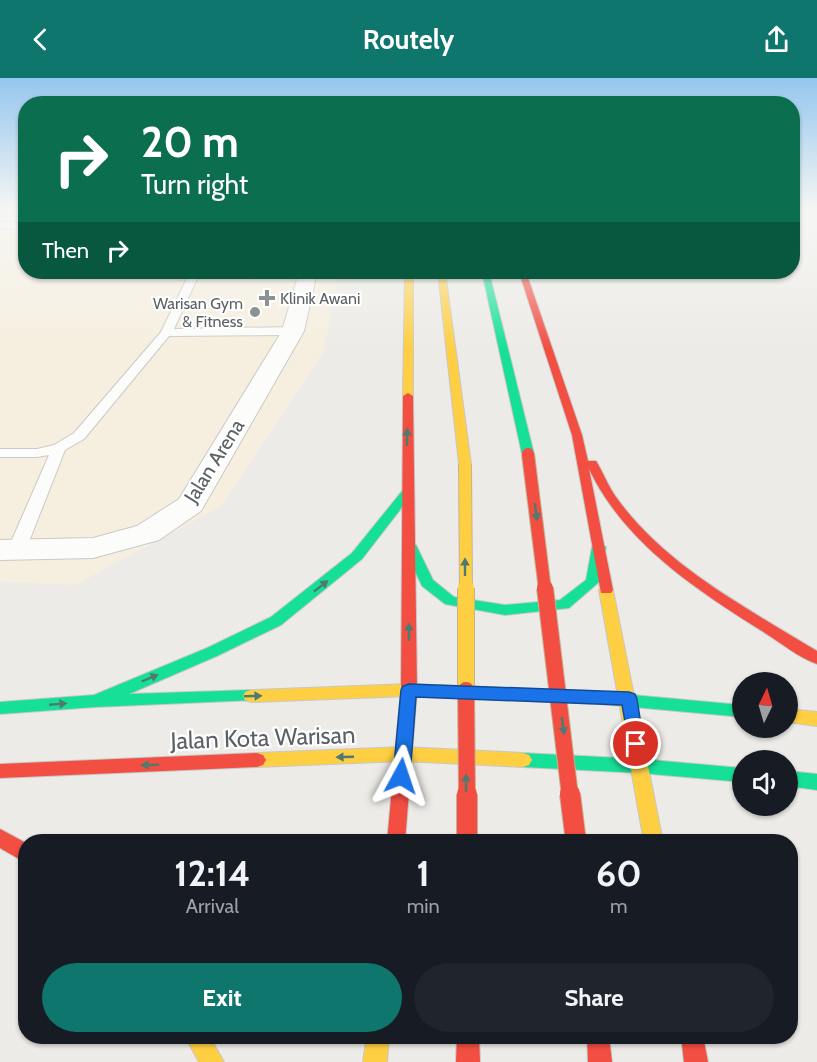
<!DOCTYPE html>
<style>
:root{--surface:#171b24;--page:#20242c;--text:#f1f3f6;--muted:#9ea1a6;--accent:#0f766e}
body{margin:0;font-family:Cabin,sans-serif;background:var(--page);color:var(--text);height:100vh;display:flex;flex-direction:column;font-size:22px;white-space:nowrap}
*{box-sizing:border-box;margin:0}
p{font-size:20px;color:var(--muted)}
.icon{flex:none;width:33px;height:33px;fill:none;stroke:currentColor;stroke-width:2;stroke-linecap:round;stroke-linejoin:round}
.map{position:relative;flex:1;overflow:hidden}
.panel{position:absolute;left:18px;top:756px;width:780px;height:210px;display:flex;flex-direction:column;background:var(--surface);border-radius:24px;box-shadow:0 2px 4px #0004}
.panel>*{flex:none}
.guide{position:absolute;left:18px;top:18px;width:782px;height:183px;border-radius:24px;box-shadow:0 2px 4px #0004;background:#0b6e4f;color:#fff;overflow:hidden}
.needle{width:39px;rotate:5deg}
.fabs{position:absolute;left:732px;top:594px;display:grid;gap:12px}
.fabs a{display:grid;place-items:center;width:66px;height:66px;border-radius:50%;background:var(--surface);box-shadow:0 2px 4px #0004;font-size:30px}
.pin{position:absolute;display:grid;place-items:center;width:51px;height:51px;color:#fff;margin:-26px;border:3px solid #fff;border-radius:50%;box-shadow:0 2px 6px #0007}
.me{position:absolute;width:66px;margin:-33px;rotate:5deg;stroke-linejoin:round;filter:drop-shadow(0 0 4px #0008)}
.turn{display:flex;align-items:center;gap:21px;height:126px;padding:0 24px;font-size:27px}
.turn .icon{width:78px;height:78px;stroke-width:2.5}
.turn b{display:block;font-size:42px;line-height:51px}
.then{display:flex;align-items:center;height:57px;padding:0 24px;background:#0003;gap:12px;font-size:22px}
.eta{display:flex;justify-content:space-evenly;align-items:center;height:102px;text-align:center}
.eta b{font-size:36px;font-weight:700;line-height:42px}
.primary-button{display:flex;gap:12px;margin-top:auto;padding:12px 24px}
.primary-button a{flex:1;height:69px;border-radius:36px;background:var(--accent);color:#fff;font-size:24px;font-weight:700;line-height:69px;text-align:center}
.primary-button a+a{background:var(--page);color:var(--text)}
header{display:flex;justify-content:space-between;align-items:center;height:78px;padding:0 24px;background:var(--accent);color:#fff;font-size:27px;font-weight:700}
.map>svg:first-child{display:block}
.commercial{fill:#f6efdf}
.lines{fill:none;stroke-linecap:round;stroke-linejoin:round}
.lane-casing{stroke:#c9c9c9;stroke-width:2}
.street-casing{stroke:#c9c9c9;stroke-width:2}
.fast-casing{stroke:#c7c8c7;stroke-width:2}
.slow-casing{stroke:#c7c8c7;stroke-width:2}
.jam-casing{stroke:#c7c8c7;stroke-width:2}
.lane{fill:#fcfcfb;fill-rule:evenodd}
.street{fill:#fcfcfb;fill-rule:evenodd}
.fast{fill:#16e098;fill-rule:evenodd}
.slow{fill:#ffcf43;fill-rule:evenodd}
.jam{fill:#f24e42;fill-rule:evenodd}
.slow-bridge-far1-casing{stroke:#c4b293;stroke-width:14;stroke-linecap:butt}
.slow-bridge-casing{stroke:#c4b293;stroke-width:18;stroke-linecap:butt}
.jam-bridge-far2-casing{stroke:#c4b293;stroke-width:14;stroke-linecap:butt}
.jam-bridge-far1-casing{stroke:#c4b293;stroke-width:18;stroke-linecap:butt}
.jam-bridge-casing{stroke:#c4b293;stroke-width:22;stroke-linecap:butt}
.slow-bridge-far1{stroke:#ffcf43;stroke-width:12}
.slow-bridge{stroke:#ffcf43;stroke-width:16}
.jam-bridge-far2{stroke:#f24e42;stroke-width:12}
.jam-bridge-far1{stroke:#f24e42;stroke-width:16}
.jam-bridge{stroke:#f24e42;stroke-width:20}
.oneway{fill:#4e7a6f}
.route{fill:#1a73e8;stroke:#114b97;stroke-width:1.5}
.poi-dot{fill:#8e9192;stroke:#fff;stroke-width:2}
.labels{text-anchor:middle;stroke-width:4.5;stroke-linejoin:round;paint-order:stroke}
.far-poi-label{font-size:16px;fill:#5c6165;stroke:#fff;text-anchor:start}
.street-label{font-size:20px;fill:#5c6165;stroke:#fff}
.near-street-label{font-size:24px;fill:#5c6165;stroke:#fff}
</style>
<header><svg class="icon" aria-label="back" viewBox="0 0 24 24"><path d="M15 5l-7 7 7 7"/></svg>Routely<svg class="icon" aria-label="share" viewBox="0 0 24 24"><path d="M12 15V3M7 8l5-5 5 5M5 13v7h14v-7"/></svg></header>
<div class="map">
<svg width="817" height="984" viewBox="0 0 817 984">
<rect width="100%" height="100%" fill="#ecebe7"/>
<!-- commercial -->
<path class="commercial" d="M0 133H25L26 194H339L324 273 222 428 75 507 0 504Z"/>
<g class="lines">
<defs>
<path id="lane" d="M0 144 26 145V151L0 150Z
M190 194H200L174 251 293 249 299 253 293 257 169 258 84 361 65 372 26 471 23 475H11L8 471 49 377 37 379H0V371H37L54 367 74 355 161 254Z"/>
<path id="street" d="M299 194H317L304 253 201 433 159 462 93 480 0 482V462L93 460 137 448 179 421 282 253Z"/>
<path id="fast" d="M482 194H489L534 376 532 378H524L522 376Z
M407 411 413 415 362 481 281 547 217 578 129 616 251 612 257 614 259 618 257 622 96 629 0 636V624L94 617 207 570 271 539 352 475 403 412Z
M599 465 606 469 599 504 569 530 505 537 445 526 422 508 404 470 411 466 416 467 433 502 454 519 505 527 560 522 586 502 592 469Z
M600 614 742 627V639L600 626 594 624 592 620 594 616Z
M523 675 640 681 742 690V704L640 695 523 689 517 687 514 682 517 677Z
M788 693 817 696V712L788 708Z"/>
<path id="slow" d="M405 194H413V318L408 321 403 318Z
M438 194H445L471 386 465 389 459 386Z
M606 507 613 512 663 764H644L599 512Z
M409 606 600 614 606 616 608 620 606 624 600 626 409 618 251 624 245 622 243 618 245 614 251 612Z
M788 631 817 634V648L788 644Z
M403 669 523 675 529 677 532 682 529 687 523 689 403 683 257 689 251 687 248 682 251 677 257 675Z
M185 958H209L224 984H199Z
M367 958H389L387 984H363Z"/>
<path id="jam" d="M519 194H526L582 357 588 383H596C603 394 608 408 616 419 665 488 747 530 817 573V586C799 580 781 565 765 555 697 512 625 466 589 391L613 512 611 515H601L572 357Z
M408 315 413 318 417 612 405 764H387L401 612 403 318Z
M257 675 263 677 266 682 263 687 257 689 0 700V686Z
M0 751 26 765V785L0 770Z
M457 958H479L480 984H456Z
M587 958H609L612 984H588Z
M681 958H703L708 984H684Z"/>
</defs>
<!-- lane casing -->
<use href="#lane" class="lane-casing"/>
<!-- street casing -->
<use href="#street" class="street-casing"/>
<!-- fast casing -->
<use href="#fast" class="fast-casing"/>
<!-- slow casing -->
<use href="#slow" class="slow-casing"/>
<!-- jam casing -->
<use href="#jam" class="jam-casing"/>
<!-- lane -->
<use href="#lane" class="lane"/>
<!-- street -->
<use href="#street" class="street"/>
<!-- fast -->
<use href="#fast" class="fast"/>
<!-- slow -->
<use href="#slow" class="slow"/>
<!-- jam -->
<use href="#jam" class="jam"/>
<defs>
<path id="slow-bridge-far1" d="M465 386 466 512"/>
<path id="slow-bridge" d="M466 510V612"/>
<path id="jam-bridge-far2" d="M528 376 545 512"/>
<path id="jam-bridge-far1" d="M545 510 570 718
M466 612 467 718"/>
<path id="jam-bridge" d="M467 716V764
M570 716 576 764"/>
</defs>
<!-- slow-bridge-far1 casing -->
<use href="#slow-bridge-far1" class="slow-bridge-far1-casing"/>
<!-- slow-bridge casing -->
<use href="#slow-bridge" class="slow-bridge-casing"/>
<!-- jam-bridge-far2 casing -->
<use href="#jam-bridge-far2" class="jam-bridge-far2-casing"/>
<!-- jam-bridge-far1 casing -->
<use href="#jam-bridge-far1" class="jam-bridge-far1-casing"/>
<!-- jam-bridge casing -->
<use href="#jam-bridge" class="jam-bridge-casing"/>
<!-- slow-bridge-far1 -->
<use href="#slow-bridge-far1" class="slow-bridge-far1"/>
<!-- slow-bridge -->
<use href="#slow-bridge" class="slow-bridge"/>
<!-- jam-bridge-far2 -->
<use href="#jam-bridge-far2" class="jam-bridge-far2"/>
<!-- jam-bridge-far1 -->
<use href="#jam-bridge-far1" class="jam-bridge-far1"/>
<!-- jam-bridge -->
<use href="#jam-bridge" class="jam-bridge"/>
</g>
<!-- one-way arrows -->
<defs><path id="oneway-solid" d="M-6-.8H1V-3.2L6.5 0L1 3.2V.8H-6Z" transform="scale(1.5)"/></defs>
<g class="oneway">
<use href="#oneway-solid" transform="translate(407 359) rotate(-89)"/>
<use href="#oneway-solid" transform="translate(536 434) rotate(82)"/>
<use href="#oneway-solid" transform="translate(465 489) rotate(-90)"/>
<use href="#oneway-solid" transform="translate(321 508) rotate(-38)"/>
<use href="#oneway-solid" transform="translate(409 554) rotate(-90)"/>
<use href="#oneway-solid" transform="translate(150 600) rotate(-23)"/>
<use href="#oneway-solid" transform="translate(253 618) rotate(-2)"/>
<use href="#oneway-solid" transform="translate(58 626) rotate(-5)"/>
<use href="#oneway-solid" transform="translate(563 648) rotate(83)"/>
<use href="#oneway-solid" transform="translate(345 679) rotate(178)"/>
<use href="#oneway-solid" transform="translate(150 687) rotate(178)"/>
<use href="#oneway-solid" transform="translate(466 705) rotate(-90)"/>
</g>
<!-- sky -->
<linearGradient id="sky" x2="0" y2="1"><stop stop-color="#95c6ee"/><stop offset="0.49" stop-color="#f6f6f4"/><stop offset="1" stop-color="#f6f6f4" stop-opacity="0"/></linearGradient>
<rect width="817" height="271" fill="url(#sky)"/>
<!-- route -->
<path class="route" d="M409 606 629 614 635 616 637 621 644 666 642 671 636 673 630 671 622 627 416 619 410 698 408 704 401 706 395 704 393 698 401 612 403 608Z"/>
<!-- markers -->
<g class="poi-dot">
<path d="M264 211h6v6h6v6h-6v6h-6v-6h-6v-6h6z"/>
<circle cx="255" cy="234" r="6"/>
</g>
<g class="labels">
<!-- far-poi labels -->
<g class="far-poi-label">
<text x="280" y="226">Klinik Awani</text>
<text x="243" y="231" text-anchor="end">Warisan Gym<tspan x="243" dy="18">&amp; Fitness</tspan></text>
</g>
<!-- street labels -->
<g class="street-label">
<text transform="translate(214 383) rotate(-58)" y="7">Jalan Arena</text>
</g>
<!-- near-street labels -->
<g class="near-street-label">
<text transform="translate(263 660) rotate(-2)" y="8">Jalan Kota Warisan</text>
</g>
</g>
</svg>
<div class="fabs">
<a><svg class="needle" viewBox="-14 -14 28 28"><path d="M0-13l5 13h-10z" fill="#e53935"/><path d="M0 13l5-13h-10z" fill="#9ea1a6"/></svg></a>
<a><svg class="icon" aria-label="sound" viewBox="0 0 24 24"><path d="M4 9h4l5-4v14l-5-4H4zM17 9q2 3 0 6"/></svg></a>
</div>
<div class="pin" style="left:636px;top:666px;background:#d93025"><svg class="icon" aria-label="arrive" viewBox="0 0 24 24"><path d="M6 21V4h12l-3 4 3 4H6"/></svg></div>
<svg class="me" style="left:401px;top:698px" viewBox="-20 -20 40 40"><path d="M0-17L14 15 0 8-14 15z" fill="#1a73e8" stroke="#fff" stroke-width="4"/></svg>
<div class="guide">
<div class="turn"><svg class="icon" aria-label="right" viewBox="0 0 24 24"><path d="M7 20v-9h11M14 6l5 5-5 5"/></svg><div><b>20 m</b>Turn right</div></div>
<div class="then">Then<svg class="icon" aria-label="right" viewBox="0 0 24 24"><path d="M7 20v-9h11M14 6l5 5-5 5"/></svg></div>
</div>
<section class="panel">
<div class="eta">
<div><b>12:14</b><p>Arrival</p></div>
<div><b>1</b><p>min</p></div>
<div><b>60</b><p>m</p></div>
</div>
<div class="primary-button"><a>Exit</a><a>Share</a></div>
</section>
</div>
